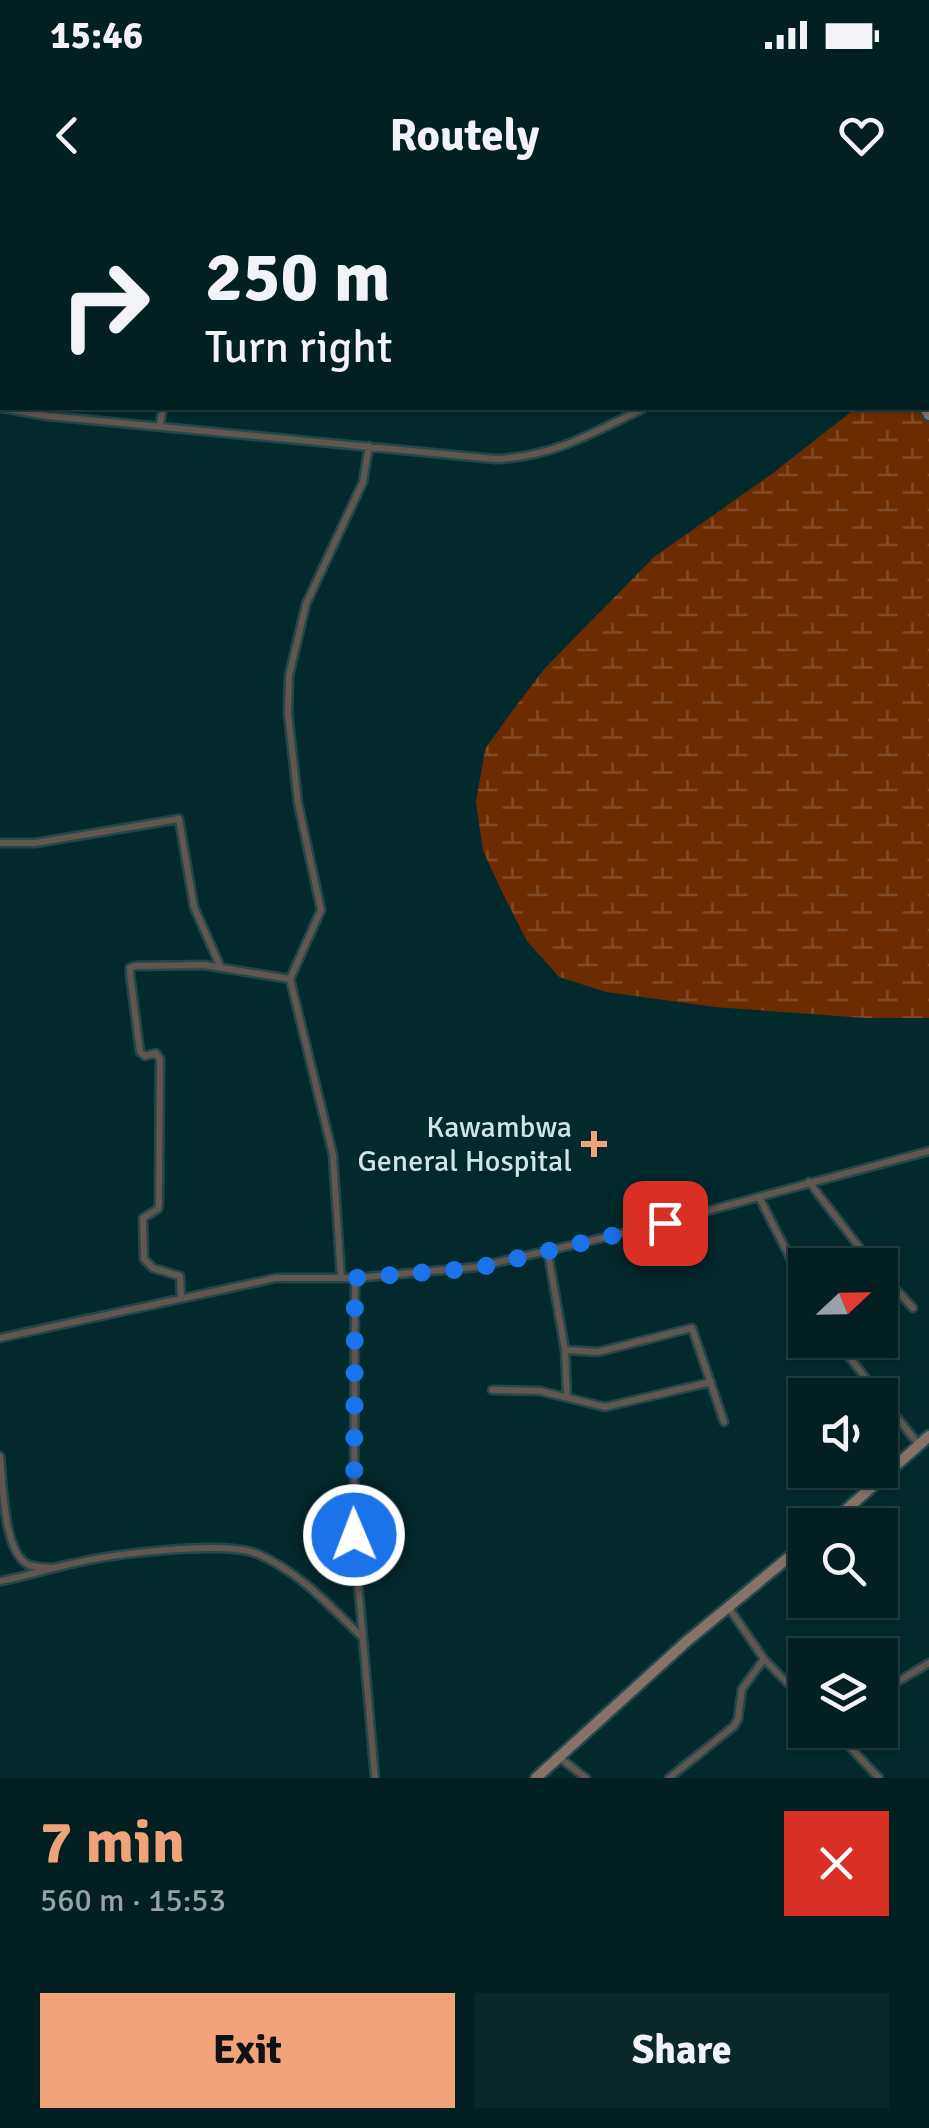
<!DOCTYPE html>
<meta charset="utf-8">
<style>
:root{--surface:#021f21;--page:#0c272a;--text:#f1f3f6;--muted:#96a2a5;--line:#233d3f;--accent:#f0a27a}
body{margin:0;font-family:Signika,sans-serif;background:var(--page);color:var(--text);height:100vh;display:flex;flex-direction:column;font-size:38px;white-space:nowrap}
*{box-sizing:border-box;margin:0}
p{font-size:32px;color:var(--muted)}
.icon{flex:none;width:55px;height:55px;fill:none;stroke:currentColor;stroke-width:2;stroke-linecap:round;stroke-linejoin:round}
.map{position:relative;height:1578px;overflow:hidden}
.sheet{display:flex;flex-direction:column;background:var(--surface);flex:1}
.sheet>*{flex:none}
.banner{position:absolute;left:0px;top:0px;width:930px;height:210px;box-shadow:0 2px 8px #0004,0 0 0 2px var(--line);background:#021f21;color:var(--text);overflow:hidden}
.needle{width:65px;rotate:68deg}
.tools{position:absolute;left:788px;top:1048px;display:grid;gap:20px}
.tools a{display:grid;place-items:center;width:110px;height:110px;border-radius:0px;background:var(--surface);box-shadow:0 2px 8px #0004,0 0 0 2px var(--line);font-size:50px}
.pin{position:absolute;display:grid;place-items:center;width:85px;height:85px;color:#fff;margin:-42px;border-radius:20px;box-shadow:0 5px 15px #0006}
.me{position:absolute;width:110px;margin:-55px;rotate:359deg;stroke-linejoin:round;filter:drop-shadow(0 0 8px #0008)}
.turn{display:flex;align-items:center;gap:35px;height:210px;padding:0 40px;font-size:45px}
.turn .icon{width:130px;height:130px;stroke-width:2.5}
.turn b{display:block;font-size:70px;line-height:85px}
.round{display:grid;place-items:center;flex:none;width:105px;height:105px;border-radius:0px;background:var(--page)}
.summary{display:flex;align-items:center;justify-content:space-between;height:170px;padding:0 40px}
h1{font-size:60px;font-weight:800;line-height:75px;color:var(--accent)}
.primary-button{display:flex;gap:20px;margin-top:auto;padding:20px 40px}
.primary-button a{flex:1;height:115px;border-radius:0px;background:var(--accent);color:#111;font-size:40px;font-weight:800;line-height:115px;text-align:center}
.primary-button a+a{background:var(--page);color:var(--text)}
.status{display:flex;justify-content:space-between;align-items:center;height:70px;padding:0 50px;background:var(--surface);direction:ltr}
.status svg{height:28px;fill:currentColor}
header{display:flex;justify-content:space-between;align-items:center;height:130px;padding:0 40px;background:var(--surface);font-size:45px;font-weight:800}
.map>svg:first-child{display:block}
.wetland{fill:url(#wetland-marsh)}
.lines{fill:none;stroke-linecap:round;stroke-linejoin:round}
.street-casing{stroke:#23474a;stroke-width:11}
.secondary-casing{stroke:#23474a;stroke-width:15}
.street{stroke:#625650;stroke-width:6}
.secondary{stroke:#867269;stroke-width:10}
.route{stroke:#1a73e8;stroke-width:18;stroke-dasharray:0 32.4}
.poi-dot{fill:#f0a27a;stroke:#02292c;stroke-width:4}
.labels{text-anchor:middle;stroke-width:9;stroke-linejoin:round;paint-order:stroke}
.poi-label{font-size:30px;fill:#d0e4e5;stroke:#02292c;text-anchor:end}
</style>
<div class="status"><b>15:46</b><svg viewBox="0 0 49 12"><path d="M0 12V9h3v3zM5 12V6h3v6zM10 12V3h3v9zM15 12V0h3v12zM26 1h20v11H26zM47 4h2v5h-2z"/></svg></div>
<header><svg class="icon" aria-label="back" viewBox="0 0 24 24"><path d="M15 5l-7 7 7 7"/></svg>Routely<svg class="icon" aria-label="heart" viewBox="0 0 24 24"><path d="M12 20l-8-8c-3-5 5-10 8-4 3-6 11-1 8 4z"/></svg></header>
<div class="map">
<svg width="929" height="1578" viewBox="0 0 929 1578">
<defs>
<pattern id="wetland-marsh" width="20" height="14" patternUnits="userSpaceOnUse" patternTransform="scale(2.5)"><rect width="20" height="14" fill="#6d2c00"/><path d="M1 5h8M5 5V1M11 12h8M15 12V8" fill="none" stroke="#814a25"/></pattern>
</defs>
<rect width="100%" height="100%" fill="#02292c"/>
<!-- wetland -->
<path class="wetland" d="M929 171V818H865L715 807 606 792 559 777 527 741 503 694 483 651 476 602 485 549 513 510 545 468 654 357 773 273 856 208H928Z"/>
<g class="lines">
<defs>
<path id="street" d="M167 2V0
M928 117H929
M0 208 48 216 495 259C553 257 593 233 644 208
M160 224 163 208
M0 643H35L179 619 194 707 221 768
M290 779 321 710 298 603 288 513 289 476 306 404 363 282 369 246
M809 982 873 1065
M759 997 805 1087
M548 1053 565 1150 567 1196
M880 1072 913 1108
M355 1078 354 1335 375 1578
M181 1098 180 1076 153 1068 144 1059 143 1018 158 1009 159 1004 160 859 156 853 145 856 140 852 130 774V768L135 766 204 765 290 779 333 955 341 1078
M0 1138 276 1078H355L477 1067 633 1031 929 951
M836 1140 879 1195
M565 1150 598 1152 692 1128 724 1222
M492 1190 540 1191 605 1207 711 1182
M880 1196 919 1245
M0 1256C3 1282 3 1350 27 1364 35 1368 44 1367 51 1368
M0 1381C26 1377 49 1368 75 1363 113 1354 224 1340 258 1354 299 1372 329 1405 360 1435
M729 1408 764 1459 805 1501
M880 1492 929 1463
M834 1530 879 1578
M560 1558 586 1578
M669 1578 734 1526 738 1519 742 1489 764 1459"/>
<path id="secondary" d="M822 0 824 2
M925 208 929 215
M829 1325 929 1236
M536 1578 687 1441 805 1344"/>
</defs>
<!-- street casing -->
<use href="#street" class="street-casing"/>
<!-- secondary casing -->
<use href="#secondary" class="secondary-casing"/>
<!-- street -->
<use href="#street" class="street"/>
<!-- secondary -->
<use href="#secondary" class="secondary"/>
</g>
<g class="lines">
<!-- route -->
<path class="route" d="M354 1335 355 1078 477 1068 665 1023"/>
</g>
<!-- markers -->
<path class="poi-dot" d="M589 929h10v10h10v10h-10v10h-10v-10h-10v-10h10z"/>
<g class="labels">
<!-- poi labels -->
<g class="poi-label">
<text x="572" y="937">Kawambwa<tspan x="572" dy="34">General Hospital</tspan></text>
</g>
</g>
</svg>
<div class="tools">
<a><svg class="needle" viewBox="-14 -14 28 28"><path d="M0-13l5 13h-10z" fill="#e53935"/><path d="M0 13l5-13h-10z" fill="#96a2a5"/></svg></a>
<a><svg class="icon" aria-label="sound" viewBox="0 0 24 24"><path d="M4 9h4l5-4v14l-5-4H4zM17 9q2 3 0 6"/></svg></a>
<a><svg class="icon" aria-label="search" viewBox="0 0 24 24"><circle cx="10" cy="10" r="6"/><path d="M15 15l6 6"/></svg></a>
<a><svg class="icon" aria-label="layers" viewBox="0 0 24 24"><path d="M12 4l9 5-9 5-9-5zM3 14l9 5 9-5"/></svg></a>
</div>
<div class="pin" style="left:665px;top:1023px;background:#d93025"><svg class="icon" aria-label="arrive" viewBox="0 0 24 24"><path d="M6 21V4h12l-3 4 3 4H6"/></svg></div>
<svg class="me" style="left:354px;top:1335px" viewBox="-20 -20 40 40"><circle r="17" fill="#1a73e8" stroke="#fff" stroke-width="3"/><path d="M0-11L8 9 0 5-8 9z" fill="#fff"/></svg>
<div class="banner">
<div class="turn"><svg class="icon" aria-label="right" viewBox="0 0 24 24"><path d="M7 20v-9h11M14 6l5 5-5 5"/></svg><div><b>250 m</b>Turn right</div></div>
</div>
</div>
<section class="sheet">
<div class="summary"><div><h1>7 min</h1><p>560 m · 15:53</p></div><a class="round" style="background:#d93025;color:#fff"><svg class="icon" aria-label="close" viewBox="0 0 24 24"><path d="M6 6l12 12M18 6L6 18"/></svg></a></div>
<div class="primary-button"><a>Exit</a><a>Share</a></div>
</section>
